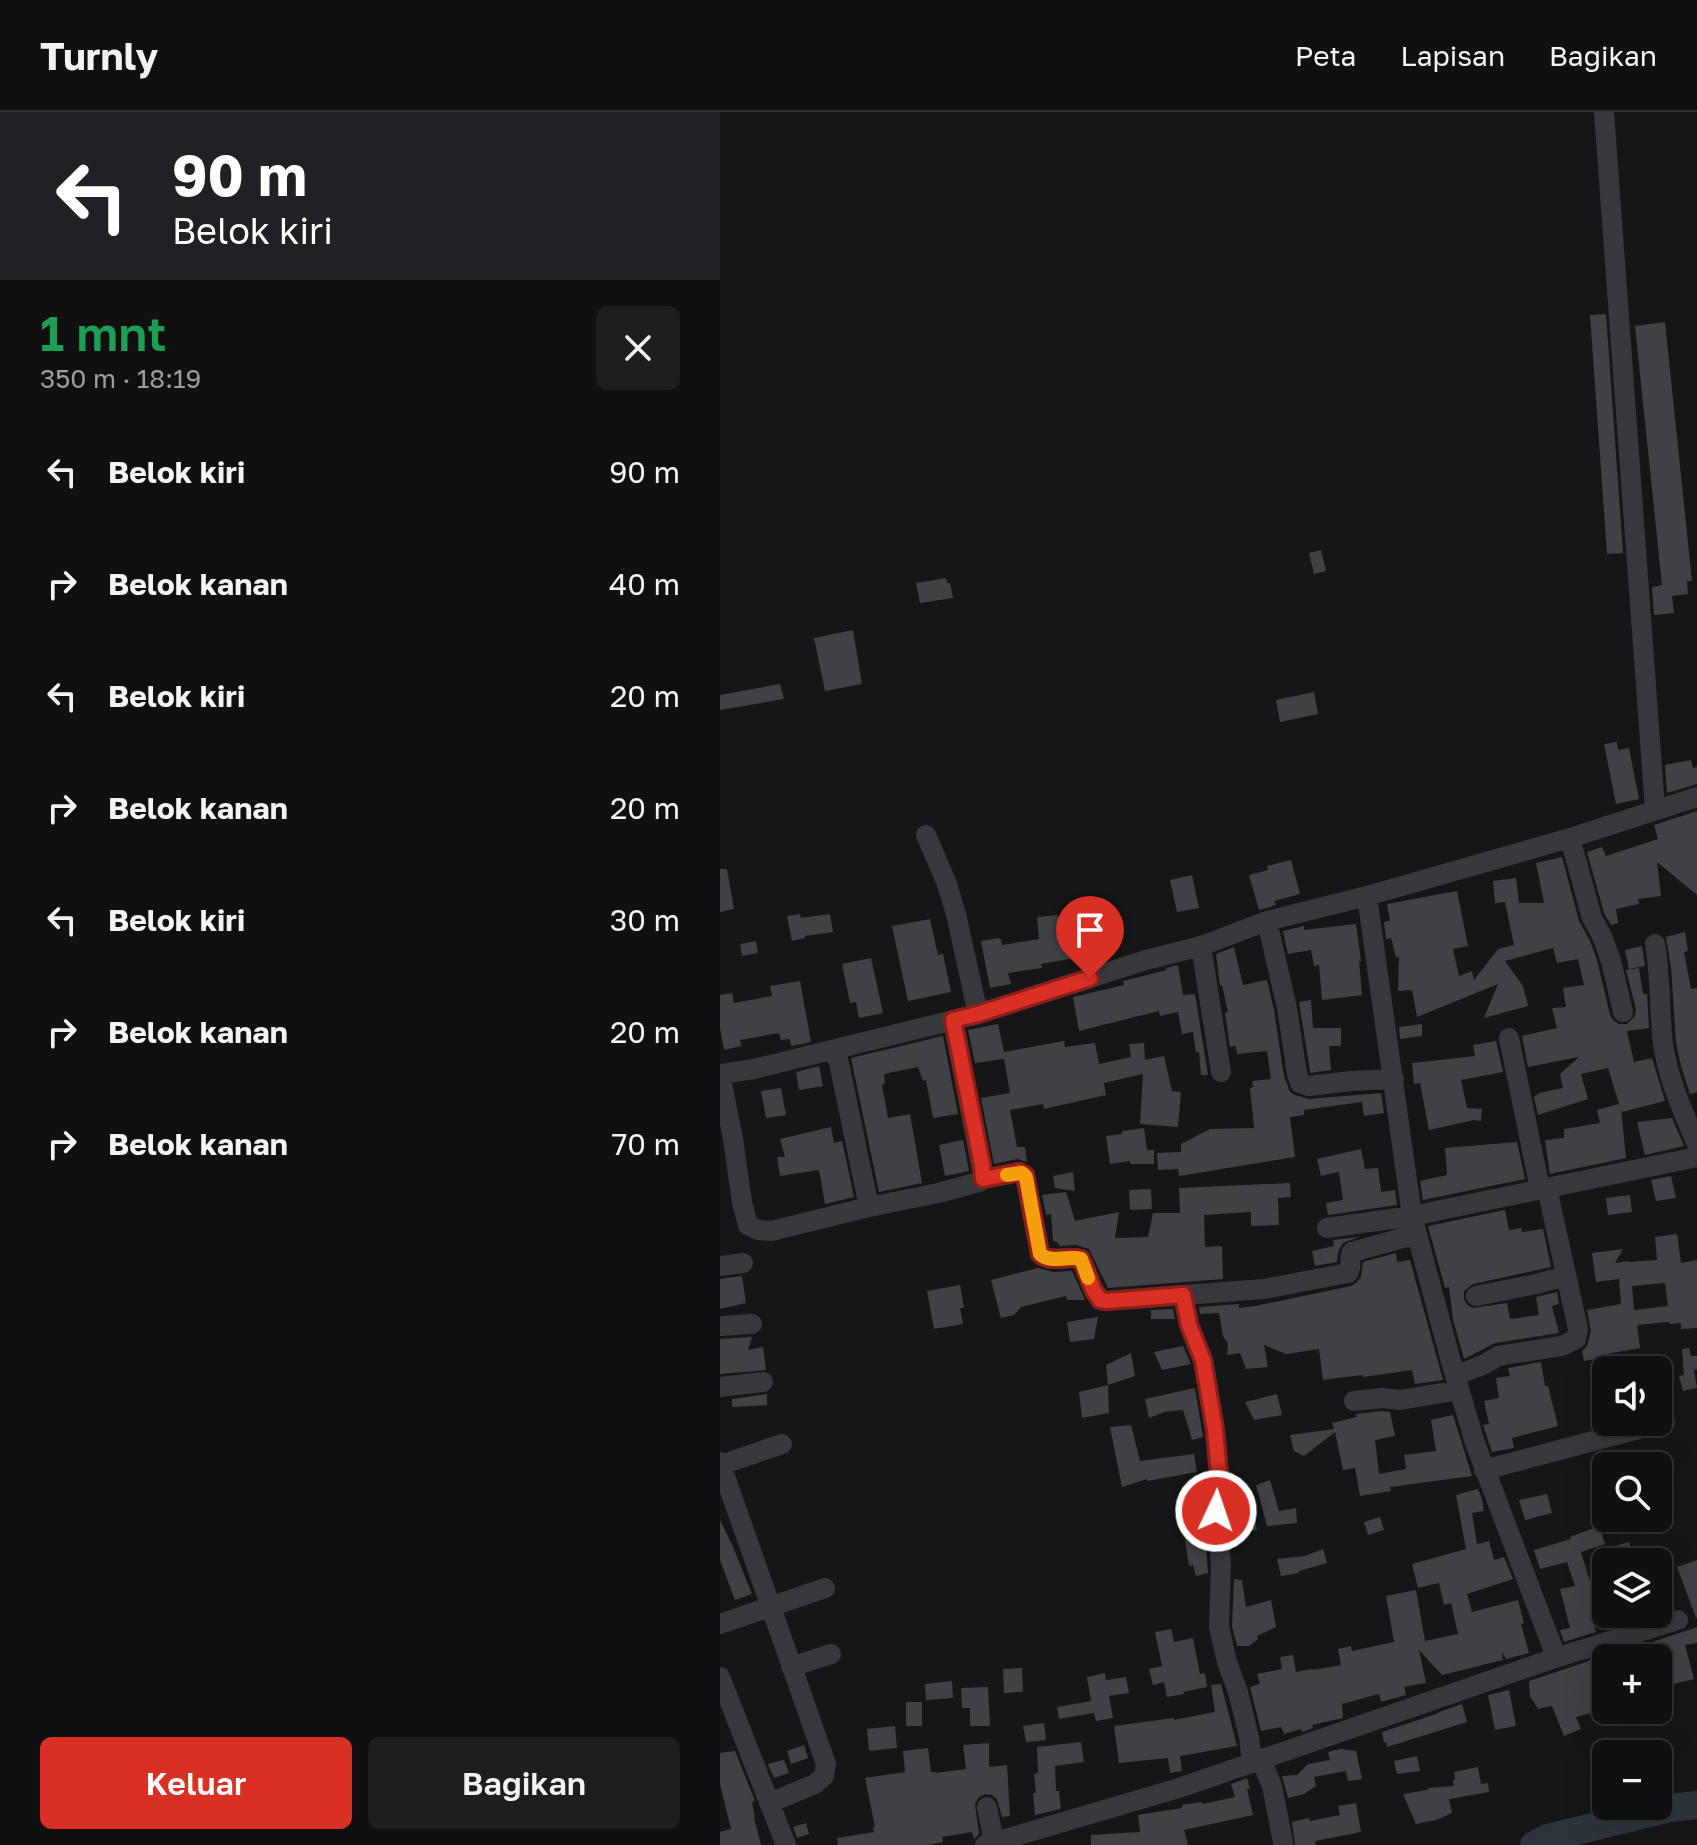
<!DOCTYPE html>
<html lang="id">
<meta charset="utf-8">
<style>
:root{--surface:#101012;--page:#1e1e20;--text:#f1f3f6;--muted:#9c9d9f;--line:#303032;--accent:#d93025}
body{margin:0;font-family:"Golos Text",sans-serif;background:var(--page);color:var(--text);height:100vh;display:flex;flex-direction:column;font-size:30px;white-space:nowrap}
*{box-sizing:border-box;margin:0}
p{font-size:26px;color:var(--muted)}
.icon{flex:none;width:44px;height:44px;fill:none;stroke:currentColor;stroke-width:2;stroke-linecap:round;stroke-linejoin:round}
.map{position:relative;flex:1;overflow:hidden}
.drawer{display:flex;flex-direction:column;background:var(--surface);width:720px}
.drawer>*{flex:none}
.guide{background:#202124;color:#fff;overflow:hidden}
.fabs{position:absolute;left:872px;top:1244px;display:grid;gap:16px}
.fabs a{display:grid;place-items:center;width:80px;height:80px;border-radius:12px;background:var(--surface);box-shadow:0 8px 32px #0002,0 0 0 2px var(--line);font-size:40px}
.pin{position:absolute;display:grid;place-items:center;width:68px;height:68px;color:#fff;margin:-82px -34px;border-radius:50% 50% 50% 0;rotate:-45deg;box-shadow:0 0 8px #0007}
.pin .icon{rotate:45deg}
.me{position:absolute;width:88px;margin:-44px;rotate:3deg;stroke-linejoin:round;filter:drop-shadow(0 0 6px #0008)}
.turn{display:flex;align-items:center;gap:28px;height:168px;padding:0 40px;font-size:36px}
.turn .icon{width:104px;height:104px;stroke-width:2.5}
.turn b{display:block;font-size:56px;line-height:68px}
.round{display:grid;place-items:center;flex:none;width:84px;height:84px;border-radius:12px;background:var(--page)}
.head{display:flex;align-items:center;justify-content:space-between;height:136px;padding:0 40px}
h1{font-size:48px;font-weight:600;line-height:60px;color:#1e9e55}
.primary-button{display:flex;gap:16px;margin-top:auto;padding:16px 40px}
.primary-button a{flex:1;height:92px;border-radius:12px;background:var(--accent);color:#fff;font-size:32px;font-weight:600;line-height:92px;text-align:center}
.primary-button a+a{background:var(--page);color:var(--text)}
ul{padding:0;list-style:none}
li{display:flex;align-items:center;gap:24px;height:112px;padding:0 40px}
li div{flex:1}
li b{display:block;font-size:30px}
li em{font-style:normal}
header{display:flex;align-items:center;gap:48px;box-sizing:border-box;height:112px;padding:0 40px;background:var(--surface);border-bottom:2px solid var(--line)}
header strong{font-size:38px}
nav{display:flex;gap:44px;margin-inline-start:auto;font-size:28px}
main{display:flex;flex:1;min-height:0}
.map>svg:first-child{display:block}
.lines{fill:none;stroke-linecap:round;stroke-linejoin:round}
.river{stroke:#2c353c;stroke-width:28}
.building{fill:#404145;fill-rule:evenodd}
.minor{stroke:#37383d;stroke-width:20}
.route-casing{stroke:#8d1f18;stroke-width:20}
.route{stroke:#d93025;stroke-width:14}
.slow{stroke:#f59e0b;stroke-width:14}
</style>
<header>
<strong>Turnly</strong>
<nav><a>Peta</a><a>Lapisan</a><a>Bagikan</a></nav>
</header>
<main>
<section class="drawer">
<div class="guide">
<div class="turn"><svg class="icon" aria-label="left" viewBox="0 0 24 24"><path d="M17 20v-9H6M10 6l-5 5 5 5"/></svg><div><b>90 m</b>Belok kiri</div></div>
</div>
<div class="head"><div><h1>1 mnt</h1><p>350 m · 18:19</p></div><a class="round"><svg class="icon" aria-label="close" viewBox="0 0 24 24"><path d="M6 6l12 12M18 6L6 18"/></svg></a></div>
<ul>
<li><svg class="icon" aria-label="left" viewBox="0 0 24 24"><path d="M17 20v-9H6M10 6l-5 5 5 5"/></svg><div><b>Belok kiri</b></div><em>90 m</em></li>
<li><svg class="icon" aria-label="right" viewBox="0 0 24 24"><path d="M7 20v-9h11M14 6l5 5-5 5"/></svg><div><b>Belok kanan</b></div><em>40 m</em></li>
<li><svg class="icon" aria-label="left" viewBox="0 0 24 24"><path d="M17 20v-9H6M10 6l-5 5 5 5"/></svg><div><b>Belok kiri</b></div><em>20 m</em></li>
<li><svg class="icon" aria-label="right" viewBox="0 0 24 24"><path d="M7 20v-9h11M14 6l5 5-5 5"/></svg><div><b>Belok kanan</b></div><em>20 m</em></li>
<li><svg class="icon" aria-label="left" viewBox="0 0 24 24"><path d="M17 20v-9H6M10 6l-5 5 5 5"/></svg><div><b>Belok kiri</b></div><em>30 m</em></li>
<li><svg class="icon" aria-label="right" viewBox="0 0 24 24"><path d="M7 20v-9h11M14 6l5 5-5 5"/></svg><div><b>Belok kanan</b></div><em>20 m</em></li>
<li><svg class="icon" aria-label="right" viewBox="0 0 24 24"><path d="M7 20v-9h11M14 6l5 5-5 5"/></svg><div><b>Belok kanan</b></div><em>70 m</em></li>
</ul>
<div class="primary-button"><a>Keluar</a><a>Bagikan</a></div>
</section>
<div class="map">
<svg width="977" height="1733" viewBox="0 0 977 1733">
<rect width="100%" height="100%" fill="#161618"/>
<g class="lines">
<!-- river -->
<path class="river" d="M814 1733 827 1726 951 1696 977 1693"/>
</g>
<!-- building -->
<path class="building" d="M886 202 903 441 887 442 870 203Z
M945 210 972 469H967L968 482 952 484 954 501 934 503 932 475 942 473 915 214Z
M601 438 606 459 594 462 589 441Z
M226 466 227 471H230L233 486 200 491 196 471Z
M133 518 142 572 105 579 94 526Z
M60 572 64 587 0 598V583Z
M594 580 598 602 560 610 556 588Z
M897 630 898 638 909 636 919 687 896 692 884 632Z
M971 648 973 656 977 655V672L947 681 945 653Z
M977 699V783L937 750 941 784 918 787 919 792 896 797 898 811 891 813 884 801 867 740 882 735 886 744 938 727 934 713Z
M842 745 859 809 870 829 877 848 890 903 893 908 899 912H907L915 904 916 897 906 858 919 856 923 882H927L929 916 907 919 914 950 932 946 945 989 902 1000 901 997 906 1046 830 1062 825 1028 844 1026V1017L880 1011 877 998 899 992 888 956 861 962 868 987 818 1003 814 985 819 981 843 976 840 962 859 945 808 955 802 924 837 916 832 896 846 895 843 876 864 873 858 847 837 851 833 836 785 849 803 874 808 894 764 906 778 872 697 905 692 878 678 879 679 845 676 846 671 826 666 827 664 810 670 809 667 792 737 779 748 834 733 837 739 864 752 859 754 868 778 837 794 833 785 790 775 791 773 769 796 766 799 791H824L816 751Z
M571 748 580 782 554 789 556 793 539 798 529 763 548 758 547 754Z
M0 757H7L14 797 0 800Z
M472 763 479 796 457 800 450 768Z
M80 802 81 806 110 802 113 820 85 824V826L72 829 67 804Z
M338 803 339 815 360 811 366 844 321 852 322 856 288 861 291 872 270 876 261 829 278 826 281 827 282 833 319 827 317 805Z
M210 807 218 843 223 842 231 880 188 889 172 814Z
M636 812 641 849H639L642 883 602 888 599 853 594 854 591 838 568 842 563 819 584 814V818Z
M965 820 968 839 964 840 971 877 977 876V980L970 982 961 954 956 930 951 855 946 825Z
M36 829 38 841 22 844 20 832Z
M922 834 925 854 909 857 905 838Z
M514 835 523 873 547 868 554 898 564 964 570 980 575 983 589 987 661 981 664 1001 644 1004 642 990 584 998V1003L570 1005 575 1045 459 1064 458 1057 438 1058 437 1041 461 1040V1032L490 1017 534 1016 530 976 533 975 532 969 551 967 547 939 517 942 516 934 510 935 505 901 508 900 502 873 500 874 496 842Z
M151 846 163 901 139 906 136 890 130 891 122 852Z
M458 853 463 883 475 882 488 963H481L479 940H476L473 920 462 922 458 900 440 904 439 899 359 919 353 885 404 873 403 869 447 858 446 856Z
M80 869 91 930 71 934 70 927 61 928 59 921 20 928 21 934 4 938 0 916V883L12 881 14 891 52 884 50 874Z
M591 888 593 916H621V934H609L611 958 590 961V959L579 890Z
M278 912 284 940 344 929 345 935 375 931 379 952 411 945 409 932 424 931 425 948 444 944 452 979 461 980 458 1015 420 1012 423 962 384 971 386 983 324 997 323 992 290 998 297 1035H305L307 1050 297 1047 274 1052 261 986 290 981 284 947 255 951 248 918Z
M702 912V924L680 927 679 915Z
M223 924 238 1002 213 1006 206 968 203 969 198 955 164 962 165 972 162 973 168 1006 190 1002 202 1071 159 1080 131 946Z
M776 929 783 960 741 968 747 996 762 997 761 1009 754 1008 709 1018 700 971 694 972 692 951 755 944 753 933Z
M99 954 103 974 79 978 76 960Z
M61 976 66 1003 46 1006 41 979Z
M952 1006 964 1034 925 1043 917 1010Z
M111 1015 114 1031 122 1029 134 1085 105 1092 99 1058 60 1064 57 1045H65L60 1027Z
M424 1016 427 1038H434V1052H410V1049L390 1052 386 1024 402 1022V1019Z
M243 1028 249 1059 225 1064 219 1033Z
M797 1030 805 1067 703 1088 700 1069 727 1063 725 1036Z
M641 1037 645 1057 658 1056 661 1080 675 1078 677 1093 608 1103 606 1091 623 1088 619 1060 601 1064 597 1047Z
M353 1060 355 1079 335 1076 333 1064Z
M951 1064 956 1086 936 1089 931 1068Z
M570 1071 571 1085 558 1086 559 1113 531 1114V1100L484 1103 485 1135 502 1134 503 1167 388 1176 369 1137 356 1133 339 1134 338 1130 333 1129 331 1102 326 1103 322 1083 346 1080 355 1109 399 1100 395 1126 428 1125 433 1101H460L459 1076Z
M431 1077 432 1097 410 1098 409 1078Z
M910 1083 912 1100 888 1103 886 1086Z
M785 1098 789 1118 801 1116 802 1120 823 1117 831 1155 753 1172 744 1179V1187L747 1193 753 1196 787 1191 790 1207 819 1203 816 1185 837 1180 839 1192 832 1194 839 1221 775 1231 744 1247 733 1207 729 1175 725 1176 708 1114Z
M957 1122 961 1151 977 1148V1216L961 1217V1211L950 1212 949 1210 917 1213 920 1236 887 1242 888 1245 864 1249 862 1239 867 1234 871 1219 867 1198 901 1192 899 1167 876 1170 872 1141 903 1137 895 1151 909 1149V1150L937 1148 935 1125ZM945 1171 948 1194 914 1198 912 1174Z
M639 1125 623 1131 618 1140 617 1150 595 1154 592 1139 614 1134 613 1128Z
M676 1141 677 1150 690 1148 723 1268 695 1272 692 1258 643 1265 642 1263 603 1268 599 1237 566 1242 544 1233 548 1255 526 1257 520 1241 507 1243 508 1232 503 1224 499 1201 480 1202 479 1195 519 1192V1196L535 1194 631 1174 636 1171 641 1165 643 1150Z
M318 1156 333 1160 352 1159 365 1188H347L346 1184 301 1195 294 1203 281 1206 271 1168Z
M22 1164 26 1191 0 1197V1167Z
M240 1173 244 1196H240L243 1212 214 1217 207 1179Z
M453 1197 455 1207H431V1198Z
M378 1205 374 1227 350 1230 347 1210Z
M32 1225 28 1238 43 1235 46 1258 0 1262V1227Z
M463 1234 471 1252 442 1258 434 1240Z
M969 1236 971 1244H977V1257L974 1258 977 1276 963 1279 959 1264 964 1263 962 1237Z
M411 1241 415 1264 388 1273 386 1253Z
M821 1250 825 1274H828L838 1314 792 1326 794 1336 772 1340 763 1313 769 1312 764 1289 779 1286 776 1266 790 1264 788 1256Z
M388 1273 389 1301 362 1306 359 1280Z
M475 1276 483 1325 472 1328 463 1298 445 1300 429 1306 425 1287Z
M47 1282V1293L12 1295V1287Z
M557 1282 562 1303 534 1308 525 1290Z
M662 1299 670 1300 675 1324 655 1328 659 1362 686 1357 684 1343 716 1339 711 1308 733 1303 752 1364 670 1375 671 1379 640 1384 635 1356 623 1358 615 1320 584 1344 574 1339 570 1323 614 1317 612 1311 637 1305 636 1302Z
M411 1313 420 1349 474 1342 477 1360 427 1369V1367L402 1375 390 1315Z
M550 1368 559 1399 576 1396 577 1411 547 1414 536 1373Z
M758 1377 762 1387 764 1399 752 1401 757 1432 769 1429 774 1448 784 1445 793 1467 747 1482 752 1500 798 1488 804 1511 801 1512 809 1541 786 1547 782 1540 783 1548 722 1563 699 1538 706 1571 684 1575 686 1583 661 1590 659 1582 622 1592 623 1606 592 1613 593 1616 582 1620 581 1617 564 1622 561 1615 541 1619 530 1575 540 1572 537 1562 562 1557 560 1545 573 1543 576 1560 593 1557V1558L621 1553 618 1537 631 1534 632 1539 674 1530 666 1484 696 1478 705 1529 738 1522 731 1491 724 1493 719 1471 698 1476 692 1452 746 1437 736 1383Z
M827 1382 832 1401 805 1408 799 1388Z
M482 1384 484 1392 483 1400 488 1461 476 1464 473 1453 469 1454 459 1388Z
M534 1404 537 1418 511 1422 510 1406Z
M660 1405 664 1418 648 1423 644 1410Z
M0 1408 13 1435 32 1482 15 1488 0 1448Z
M879 1414 885 1432 861 1440 877 1492 886 1491V1512L874 1513 876 1520 844 1530 840 1518 850 1516 840 1477 855 1474 847 1450 820 1457 814 1438 851 1427 850 1425Z
M909 1430 915 1450H897L892 1435Z
M603 1437 607 1451 579 1459V1461L561 1464 557 1447 585 1444Z
M977 1448V1505L976 1506 957 1455Z
M514 1467 522 1468 526 1495 551 1488 556 1515 537 1524 538 1527 529 1534H517L512 1514Z
M977 1515V1531L965 1533 974 1567 942 1575 938 1557V1546H906V1541L933 1535 932 1530Z
M451 1517 454 1530 473 1526 480 1562 485 1561 487 1575 463 1580 464 1582 447 1585 444 1570 433 1573 429 1557 442 1554 435 1520Z
M875 1547 880 1573 873 1574 879 1599 856 1605 861 1617 844 1624 832 1594 818 1597 810 1584 809 1569Z
M302 1556 303 1580 284 1581 283 1557Z
M385 1561 386 1568 406 1565 409 1581 389 1584 393 1606 376 1609 374 1601 339 1607 337 1595 371 1589 367 1565Z
M232 1569 233 1586 206 1588 205 1572Z
M501 1572 517 1634 460 1644 462 1659 450 1661 448 1646 399 1651 394 1614 454 1606V1608L495 1600 491 1573Z
M268 1575 270 1614H250V1596H242L241 1576Z
M789 1578 796 1614 775 1618 768 1583Z
M186 1590H202V1614H186Z
M742 1592 747 1610 667 1635 666 1630 664 1631 662 1620 719 1601V1600Z
M324 1611 326 1628 306 1630 303 1614Z
M175 1614 177 1636 149 1639 147 1617Z
M361 1630 364 1650 335 1654 336 1679H339L341 1697 315 1703 313 1681H316L314 1662 318 1661 317 1635Z
M269 1631V1655L287 1653 290 1704 282 1705 277 1687 272 1683 265 1682 259 1685 255 1692 259 1722 254 1727 252 1720 222 1725 223 1730 209 1733H118L117 1726 154 1720 153 1715H155L145 1666 185 1660 183 1639 208 1636 211 1660H215L216 1661 246 1657 243 1633Z
M84 1633 88 1646 71 1652 67 1639Z
M620 1637 636 1639 642 1667 628 1669 626 1659 594 1665 596 1674 584 1682 568 1686 562 1664 577 1663 588 1652 610 1648 608 1640Z
M15 1639 35 1689 32 1690 35 1706H34L41 1733H0V1720L11 1717 0 1672V1641Z
M697 1644 700 1659 677 1662 674 1649Z
M64 1648 69 1661 54 1666 48 1652Z
M758 1655 761 1672 768 1671 769 1680 729 1687 732 1701 716 1708 696 1712 683 1682 708 1678V1676L734 1674 733 1668 735 1667 734 1660Z
M527 1666 530 1677H527L533 1703 464 1718 468 1733H371V1723L420 1720 418 1703 462 1696V1693L482 1690 483 1692 515 1685 511 1672Z
M636 1691 641 1720 595 1729 596 1733H575L571 1703 572 1710 589 1706 590 1709 620 1703 618 1694Z
M86 1711 89 1722 77 1726 73 1715Z"/>
<g class="lines">
<!-- minor -->
<path class="minor" d="M884 0 935 697
M206 723 227 772 236 802 258 902
M850 726 872 806 882 824 891 849 903 900
M547 809 567 896 577 962 580 971 588 974 632 969 674 967
M935 832C941 865 939 898 943 932 948 967 963 1000 977 1032
M481 834 501 960
M789 926 820 1077
M116 937 149 1095
M0 962 34 957 258 902 426 848 481 834 547 809 647 784 850 726 977 685
M0 962 13 1027 22 1090 28 1113 38 1118 51 1119 149 1095 218 1081 259 1070 263 1067V1063L233 908
M263 1067 299 1060 305 1063 320 1142C331 1152 348 1143 361 1147 369 1161 369 1179 384 1189L544 1177 628 1161C633 1155 628 1147 632 1140L697 1122
M607 1116 692 1104 977 1045
M0 1154 23 1151
M463 1183 469 1213 483 1248 495 1318 500 1374 496 1399 501 1452 499 1515 507 1550 518 1580 529 1625 532 1650
M756 1184 816 1172 846 1164
M0 1214 32 1212
M735 1264 765 1252 778 1244 842 1234 856 1227 858 1217 827 1076
M0 1275 43 1270
M634 1289 662 1286 680 1288 739 1278
M0 1350 106 1652 104 1664 95 1672 49 1691
M1 1353 62 1332
M764 1358 945 1310
M0 1512 105 1476
M835 1546 958 1508
M71 1555 111 1542
M0 1565 66 1733
M541 1647 552 1674 563 1730
M267 1695 274 1730
M265 1733 459 1676 835 1546 832 1534 755 1331 732 1253 692 1104 647 784"/>
</g>
<g class="lines">
<defs>
<path id="route" d="M370 866 258 902 233 908 262 1053 263 1067 299 1060 305 1063 320 1142C331 1152 348 1143 361 1147L374 1179 380 1188 387 1189 463 1183 469 1213 483 1248 495 1318 500 1374 496 1399"/>
</defs>
<!-- route casing -->
<use href="#route" class="route-casing"/>
<!-- route -->
<use href="#route" class="route"/>
<!-- slow -->
<path class="slow" d="M287 1063 302 1061 306 1065 320 1142C331 1152 348 1143 361 1147L368 1166"/>
</g>
</svg>
<div class="fabs">
<a><svg class="icon" aria-label="sound" viewBox="0 0 24 24"><path d="M4 9h4l5-4v14l-5-4H4zM17 9q2 3 0 6"/></svg></a>
<a><svg class="icon" aria-label="search" viewBox="0 0 24 24"><circle cx="10" cy="10" r="6"/><path d="M15 15l6 6"/></svg></a>
<a><svg class="icon" aria-label="layers" viewBox="0 0 24 24"><path d="M12 4l9 5-9 5-9-5zM3 14l9 5 9-5"/></svg></a>
<a>+</a>
<a>−</a>
</div>
<div class="pin" style="left:370px;top:866px;background:#d93025"><svg class="icon" aria-label="arrive" viewBox="0 0 24 24"><path d="M6 21V4h12l-3 4 3 4H6"/></svg></div>
<svg class="me" style="left:496px;top:1399px" viewBox="-20 -20 40 40"><circle r="17" fill="#d93025" stroke="#fff" stroke-width="3"/><path d="M0-11L8 9 0 5-8 9z" fill="#fff"/></svg>
</div>
</main>
